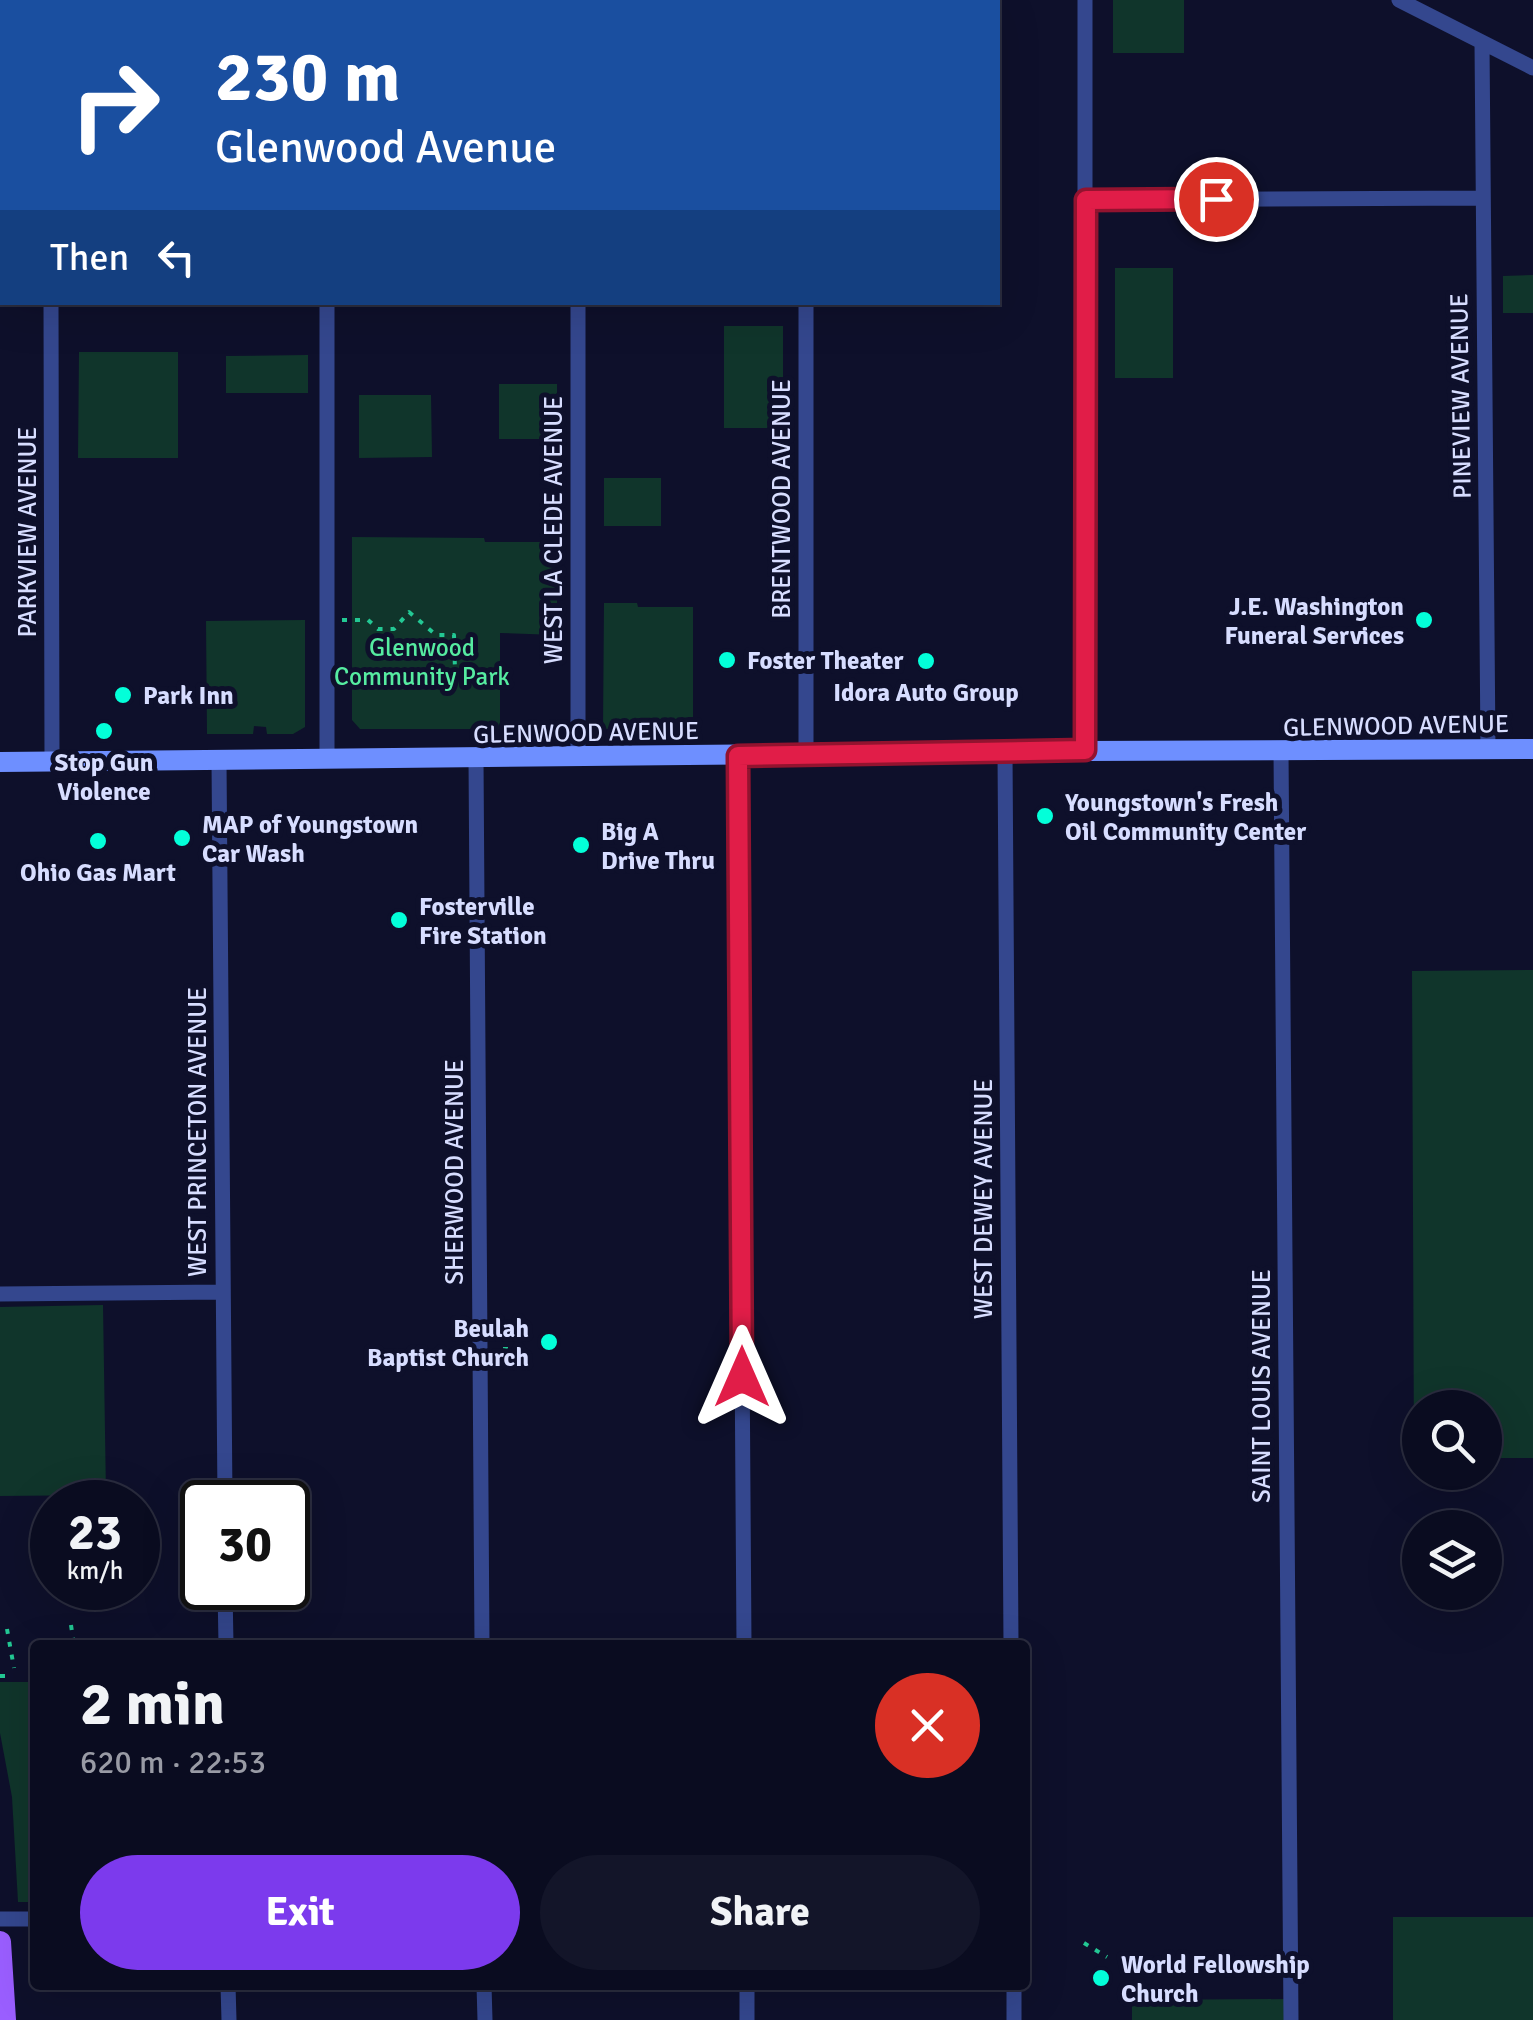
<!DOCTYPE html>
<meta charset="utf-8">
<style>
:root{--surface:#0a0c20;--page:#131529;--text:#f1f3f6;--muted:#999ba5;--line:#2a2c3e;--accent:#7c3aed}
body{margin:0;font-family:Signika,sans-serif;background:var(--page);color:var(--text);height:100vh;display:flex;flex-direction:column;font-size:38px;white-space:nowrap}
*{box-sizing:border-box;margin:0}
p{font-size:32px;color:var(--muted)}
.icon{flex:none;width:55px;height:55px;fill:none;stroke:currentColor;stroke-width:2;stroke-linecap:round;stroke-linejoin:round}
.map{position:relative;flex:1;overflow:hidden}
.details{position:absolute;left:30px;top:1640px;width:1000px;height:350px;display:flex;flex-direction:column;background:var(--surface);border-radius:10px;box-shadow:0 10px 40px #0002,0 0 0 2px var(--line)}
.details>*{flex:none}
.banner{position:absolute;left:0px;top:0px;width:1000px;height:305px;box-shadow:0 10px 40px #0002,0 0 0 2px var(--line);background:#1a4fa0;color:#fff;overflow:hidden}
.fabs{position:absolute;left:1402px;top:1390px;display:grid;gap:20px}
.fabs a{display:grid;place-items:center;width:100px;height:100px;border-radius:50%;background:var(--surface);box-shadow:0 10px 40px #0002,0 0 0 2px var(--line);font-size:50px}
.speed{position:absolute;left:30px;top:1480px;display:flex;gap:20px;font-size:50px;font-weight:700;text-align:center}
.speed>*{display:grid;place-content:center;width:130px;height:130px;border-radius:50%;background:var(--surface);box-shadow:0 10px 40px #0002,0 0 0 2px var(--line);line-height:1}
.speed small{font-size:25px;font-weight:400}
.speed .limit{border:5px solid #111;border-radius:15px;background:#fff;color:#111}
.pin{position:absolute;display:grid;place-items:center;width:85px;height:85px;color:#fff;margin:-42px;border:5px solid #fff;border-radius:50%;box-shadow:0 2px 10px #0007}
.me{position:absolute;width:110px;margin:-55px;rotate:0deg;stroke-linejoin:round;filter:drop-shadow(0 0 8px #0008)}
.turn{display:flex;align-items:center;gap:35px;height:210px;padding:0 50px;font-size:45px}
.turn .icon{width:130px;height:130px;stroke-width:2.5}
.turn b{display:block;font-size:70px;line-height:85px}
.then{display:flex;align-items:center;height:95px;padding:0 50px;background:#0003;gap:20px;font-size:38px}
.round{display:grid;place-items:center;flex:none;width:105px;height:105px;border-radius:52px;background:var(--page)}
.summary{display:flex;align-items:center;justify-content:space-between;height:170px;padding:0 50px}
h1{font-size:60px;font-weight:700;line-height:75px}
.cta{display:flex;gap:20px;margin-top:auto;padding:20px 50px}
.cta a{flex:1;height:115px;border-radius:60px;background:var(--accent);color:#fff;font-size:40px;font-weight:700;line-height:115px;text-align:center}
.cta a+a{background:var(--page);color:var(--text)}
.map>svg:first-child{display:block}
.green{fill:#10352b}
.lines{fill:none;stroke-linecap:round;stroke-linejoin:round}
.path{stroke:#23c894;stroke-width:4;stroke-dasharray:5 8;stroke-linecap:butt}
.minor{stroke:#34478e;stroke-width:15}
.secondary{stroke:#6e8fff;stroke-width:20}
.primary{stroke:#9a5eff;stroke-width:22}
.route-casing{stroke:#92132f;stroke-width:25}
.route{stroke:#e11d48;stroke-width:18}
.poi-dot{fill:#03ffd9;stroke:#0e102b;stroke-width:4}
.labels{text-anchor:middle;stroke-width:10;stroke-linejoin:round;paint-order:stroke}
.street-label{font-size:25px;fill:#d7ddff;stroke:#0e102b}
.poi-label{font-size:25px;font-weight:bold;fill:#d7ddff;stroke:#0e102b;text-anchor:start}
.park-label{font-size:25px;fill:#56eca1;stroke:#0e102b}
</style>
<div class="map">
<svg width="1533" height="2020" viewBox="0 0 1533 2020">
<rect width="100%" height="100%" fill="#0e102b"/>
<!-- green -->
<path class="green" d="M1113 0H1184V53H1113Z
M1115 268H1173V378H1115Z
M1533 275V313H1503V276Z
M724 326H783V428H724Z
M79 352H178V458H78Z
M308 355V393H226V356Z
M499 384H557V439H499Z
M359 395H431L432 457 359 458Z
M604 478H661V526H604Z
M352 537 484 538 485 542H557V635L500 633V729H360L352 720Z
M604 603H637L638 607H693V729H603Z
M305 620V727L293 734H267L266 727 254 726 253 734H207L206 621Z
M1533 970V1458H1485V1408H1420V1459H1414L1412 971Z
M103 1305 106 1495 0 1496V1307Z
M0 1682H31V1692L35 1693V1902H18L12 1797 0 1733Z
M1393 1917H1533V2020H1393Z
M1291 1999V2020H1132V2000Z"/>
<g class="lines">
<!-- path -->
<path class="path" d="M342 620H368L378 629H394L409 612 436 635H454L455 671
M651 735V729
M503 1349H518
M71 1625 74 1645
M7 1629 14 1668
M0 1676H11
M1084 1943 1107 1957"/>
<!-- minor -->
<path class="minor" d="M51 0V2
M327 0V2
M578 0V2
M806 0V2
M1399 0 1533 68
M1482 43 1488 749
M0 47H2
M1086 200 1483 198
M51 302 52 761
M327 302V759
M578 302V757
M806 302V755
M1085 751V0
M1281 751 1291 2020
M1005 753 1011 1645
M738 756 744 1645
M476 759 482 1645
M219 761 225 1502
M0 1294 223 1292
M225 1588 226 1645
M0 1919H35
M228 1985 229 2020
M484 1985 485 2020
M747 1985V2020
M1014 1985V2020"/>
<!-- secondary -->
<path class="secondary" d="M0 762 1085 751 1533 749"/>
<!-- primary -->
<path class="primary" d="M0 1942 5 2020"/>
</g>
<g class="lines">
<defs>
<path id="route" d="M742 1377 738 756 1085 750 1086 200 1216 199"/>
</defs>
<!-- route casing -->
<use href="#route" class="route-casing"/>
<!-- route -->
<use href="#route" class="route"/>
</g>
<!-- markers -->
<g class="poi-dot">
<circle cx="1424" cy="620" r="10"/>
<circle cx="727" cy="660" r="10"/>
<circle cx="926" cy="661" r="10"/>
<circle cx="123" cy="695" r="10"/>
<circle cx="104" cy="731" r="10"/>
<circle cx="1045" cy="816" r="10"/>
<circle cx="182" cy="838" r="10"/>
<circle cx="98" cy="841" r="10"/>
<circle cx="581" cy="845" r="10"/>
<circle cx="399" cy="920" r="10"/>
<circle cx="549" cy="1342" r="10"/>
<circle cx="1101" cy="1978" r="10"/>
</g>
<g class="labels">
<!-- street labels -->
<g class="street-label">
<text transform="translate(1460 396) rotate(-91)" y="9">PINEVIEW AVENUE</text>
<text transform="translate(781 499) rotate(-90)" y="9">BRENTWOOD AVENUE</text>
<text transform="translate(553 530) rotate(-90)" y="9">WEST LA CLEDE AVENUE</text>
<text transform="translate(27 532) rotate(-90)" y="9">PARKVIEW AVENUE</text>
<text transform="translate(1396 725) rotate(-1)" y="9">GLENWOOD AVENUE</text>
<text transform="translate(586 732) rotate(-1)" y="9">GLENWOOD AVENUE</text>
<text transform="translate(197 1132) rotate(-90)" y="9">WEST PRINCETON AVENUE</text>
<text transform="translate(454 1172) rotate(-90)" y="9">SHERWOOD AVENUE</text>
<text transform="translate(983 1199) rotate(-90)" y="9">WEST DEWEY AVENUE</text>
<text transform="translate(1261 1386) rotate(-90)" y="9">SAINT LOUIS AVENUE</text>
</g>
<!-- poi labels -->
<g class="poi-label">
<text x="1404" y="615" text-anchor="end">J.E. Washington<tspan x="1404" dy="29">Funeral Services</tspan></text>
<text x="747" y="669">Foster Theater</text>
<text x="926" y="701" text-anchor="middle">Idora Auto Group</text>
<text x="143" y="704">Park Inn</text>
<text x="104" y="771" text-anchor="middle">Stop Gun<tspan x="104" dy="29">Violence</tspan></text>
<text x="1065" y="811">Youngstown's Fresh<tspan x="1065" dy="29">Oil Community Center</tspan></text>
<text x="202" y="833">MAP of Youngstown<tspan x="202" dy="29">Car Wash</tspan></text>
<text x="601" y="840">Big A<tspan x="601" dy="29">Drive Thru</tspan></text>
<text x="98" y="881" text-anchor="middle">Ohio Gas Mart</text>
<text x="419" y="915">Fosterville<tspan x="419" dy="29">Fire Station</tspan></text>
<text x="529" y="1337" text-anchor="end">Beulah<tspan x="529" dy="29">Baptist Church</tspan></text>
<text x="1121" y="1973">World Fellowship<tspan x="1121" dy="29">Church</tspan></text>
</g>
<!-- park labels -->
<g class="park-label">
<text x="422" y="656">Glenwood<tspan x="422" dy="29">Community Park</tspan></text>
</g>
</g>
</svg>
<div class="fabs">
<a><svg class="icon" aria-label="search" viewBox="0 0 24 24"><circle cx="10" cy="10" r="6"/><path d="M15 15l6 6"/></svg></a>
<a><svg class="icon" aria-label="layers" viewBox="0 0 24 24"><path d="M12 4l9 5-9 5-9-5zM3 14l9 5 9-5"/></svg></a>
</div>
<div class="speed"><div>23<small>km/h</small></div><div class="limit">30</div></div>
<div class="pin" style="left:1216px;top:199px;background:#d93025"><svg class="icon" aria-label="arrive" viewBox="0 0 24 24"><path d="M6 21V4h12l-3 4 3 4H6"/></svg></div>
<svg class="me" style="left:742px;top:1377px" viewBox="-20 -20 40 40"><path d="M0-17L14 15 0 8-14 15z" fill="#e11d48" stroke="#fff" stroke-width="4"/></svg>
<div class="banner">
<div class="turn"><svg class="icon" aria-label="right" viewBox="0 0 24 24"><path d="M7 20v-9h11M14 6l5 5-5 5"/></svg><div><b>230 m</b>Glenwood Avenue</div></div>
<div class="then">Then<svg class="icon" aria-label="left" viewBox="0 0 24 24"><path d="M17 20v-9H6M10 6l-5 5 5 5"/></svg></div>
</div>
<section class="details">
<div class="summary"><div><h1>2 min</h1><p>620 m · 22:53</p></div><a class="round" style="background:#d93025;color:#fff"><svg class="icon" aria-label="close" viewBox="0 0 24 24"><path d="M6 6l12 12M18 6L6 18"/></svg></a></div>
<div class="cta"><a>Exit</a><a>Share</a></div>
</section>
</div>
